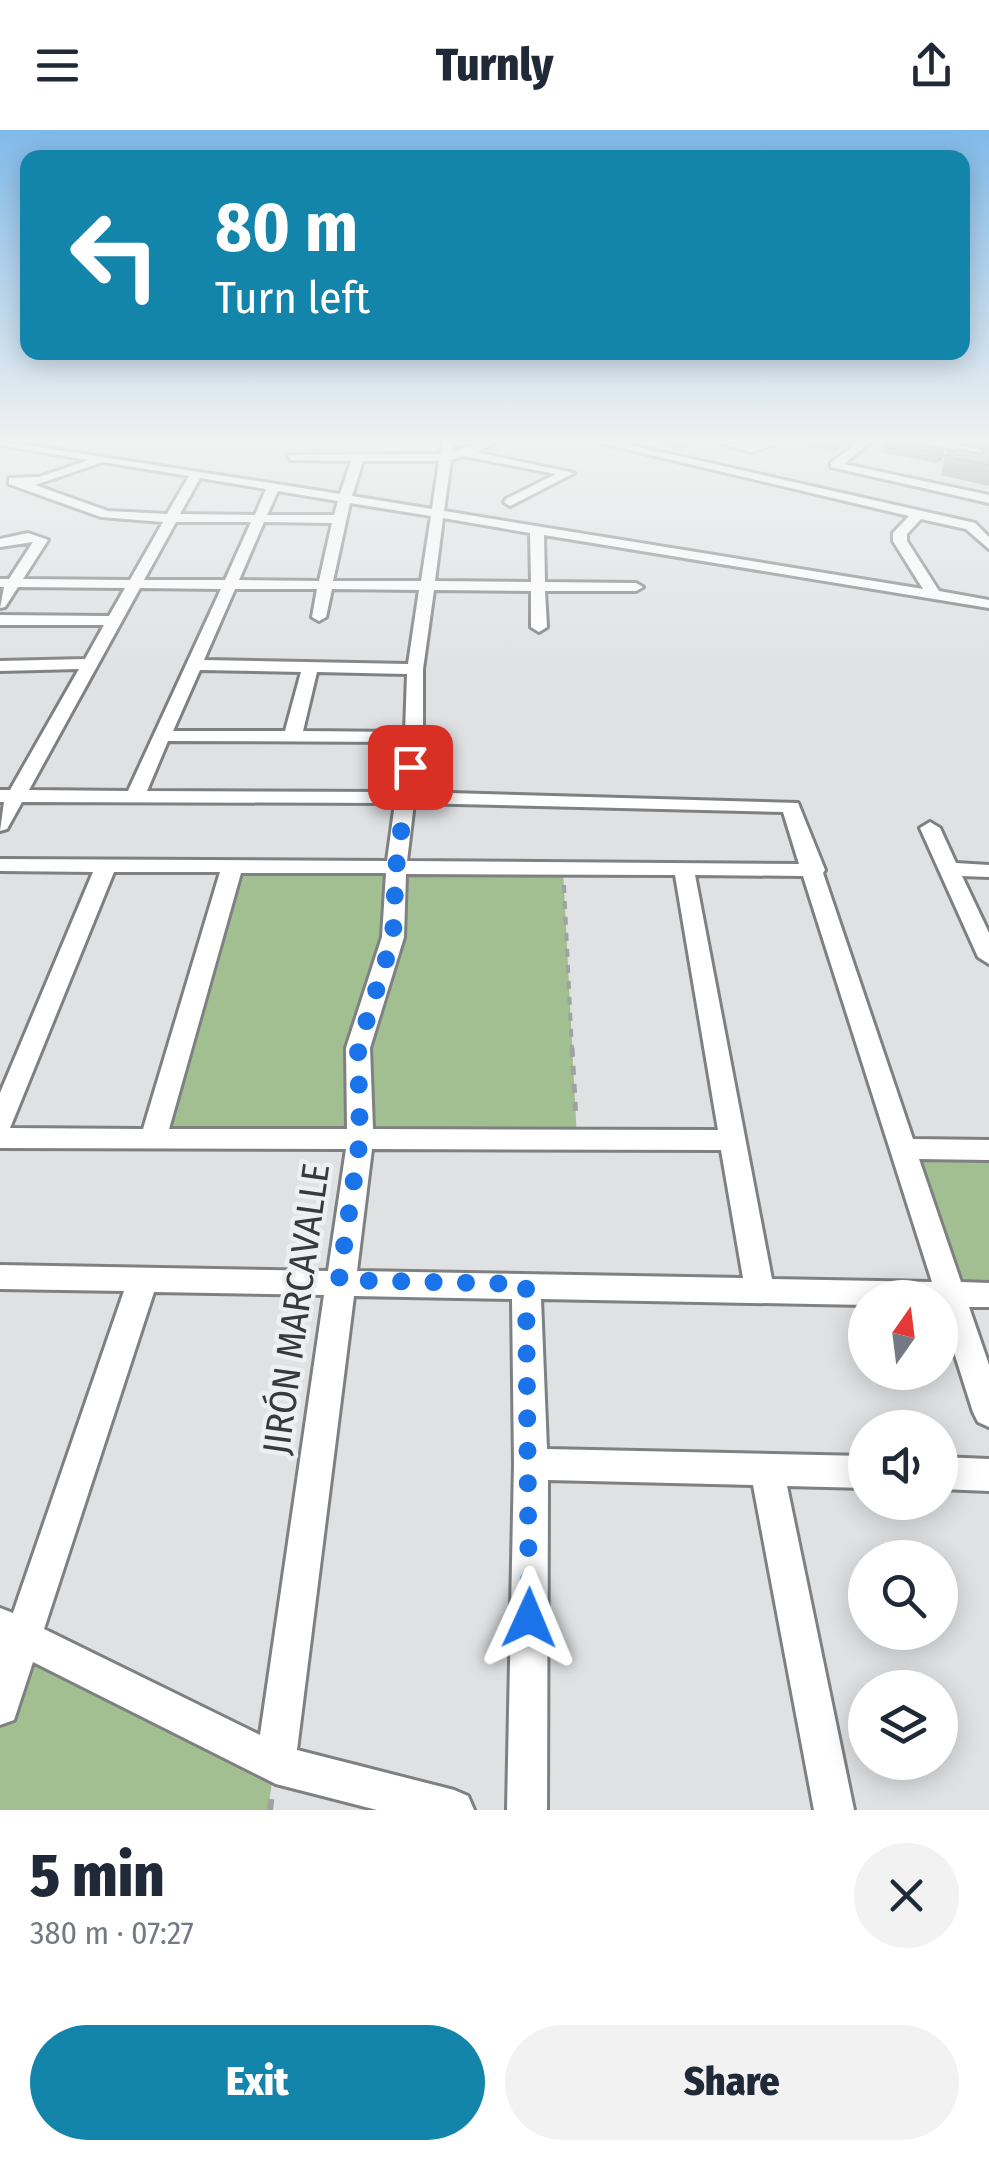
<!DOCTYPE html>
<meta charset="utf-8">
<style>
:root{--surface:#fff;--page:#f2f2f3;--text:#1f2937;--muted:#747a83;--accent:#1385ab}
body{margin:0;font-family:"Fira Sans Condensed",sans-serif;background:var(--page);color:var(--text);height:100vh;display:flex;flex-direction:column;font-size:38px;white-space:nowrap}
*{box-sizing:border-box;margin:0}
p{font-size:32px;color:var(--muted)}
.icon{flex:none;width:55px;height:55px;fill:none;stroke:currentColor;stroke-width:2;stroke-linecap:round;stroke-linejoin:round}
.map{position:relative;height:1680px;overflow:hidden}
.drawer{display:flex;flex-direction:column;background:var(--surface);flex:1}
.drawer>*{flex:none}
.top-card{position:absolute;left:20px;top:20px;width:950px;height:210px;border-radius:20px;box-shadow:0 5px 25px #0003;background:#1385ab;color:#fff;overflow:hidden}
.needle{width:65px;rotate:14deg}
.controls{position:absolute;left:848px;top:1150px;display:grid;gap:20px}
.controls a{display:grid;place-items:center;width:110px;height:110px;border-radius:50%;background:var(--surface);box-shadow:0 5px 25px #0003;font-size:50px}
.pin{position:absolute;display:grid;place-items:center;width:85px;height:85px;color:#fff;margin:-42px;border-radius:20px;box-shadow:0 5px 15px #0006}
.me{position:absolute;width:110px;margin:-55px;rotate:1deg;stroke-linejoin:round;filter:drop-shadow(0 0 8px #0008)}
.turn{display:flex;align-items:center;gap:35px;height:210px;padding:0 30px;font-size:45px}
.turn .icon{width:130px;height:130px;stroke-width:2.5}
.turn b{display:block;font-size:70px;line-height:85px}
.round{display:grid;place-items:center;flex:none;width:105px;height:105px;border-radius:52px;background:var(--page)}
.head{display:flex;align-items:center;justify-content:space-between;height:170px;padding:0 30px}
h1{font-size:60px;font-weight:800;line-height:75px}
.action{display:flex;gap:20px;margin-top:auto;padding:20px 30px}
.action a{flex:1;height:115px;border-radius:60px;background:var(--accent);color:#fff;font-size:40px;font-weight:800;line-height:115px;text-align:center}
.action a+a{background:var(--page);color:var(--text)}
header{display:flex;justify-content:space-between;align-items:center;height:130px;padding:0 30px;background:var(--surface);font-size:45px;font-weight:800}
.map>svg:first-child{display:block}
.green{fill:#a2bf92}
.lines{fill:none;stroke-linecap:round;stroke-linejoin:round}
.taxiway{fill:#96989a;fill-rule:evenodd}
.minor-casing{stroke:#7e8082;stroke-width:6}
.path-far2{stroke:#9fa1a2;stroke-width:4;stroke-dasharray:8 8;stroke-linecap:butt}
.path-far1{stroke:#9fa1a2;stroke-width:5;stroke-dasharray:9 9;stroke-linecap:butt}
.path{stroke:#9fa1a2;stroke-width:6;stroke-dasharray:11 11;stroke-linecap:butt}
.minor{fill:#fff;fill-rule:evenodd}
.wall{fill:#929090}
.shaded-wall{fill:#777675}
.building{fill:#aaa8a7;stroke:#777675;stroke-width:2.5}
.route{stroke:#1a73e8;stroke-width:18;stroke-dasharray:0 32.4}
.labels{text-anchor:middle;stroke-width:9;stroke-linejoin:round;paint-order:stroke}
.near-street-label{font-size:38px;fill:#38393a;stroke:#edeff0}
</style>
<header><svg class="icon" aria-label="menu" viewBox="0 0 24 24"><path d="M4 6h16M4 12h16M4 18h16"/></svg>Turnly<svg class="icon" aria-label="share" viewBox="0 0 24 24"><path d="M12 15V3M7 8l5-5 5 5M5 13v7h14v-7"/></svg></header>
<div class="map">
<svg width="989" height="1680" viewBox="0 0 989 1680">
<rect width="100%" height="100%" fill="#dfe1e3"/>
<!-- green -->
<path class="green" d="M232 737 563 739 577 1010 153 1009Z
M904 1019 989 1020V1165H950Z
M23 1512 274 1638 268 1680H0V1581Z"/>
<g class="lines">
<!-- taxiway -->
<path class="taxiway" d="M989 311V321L961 318 957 312Z"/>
<defs>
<path id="minor" d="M0 311 340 364 351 331 291 330 287 325 440 324 443 311H453L452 322 485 311H500L475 322 574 343 510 376 504 372 506 369 556 344 463 326 451 330 444 381 923 459 893 411V403L909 386 592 311H612L975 393 989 407V419L966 399 921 389 907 404V411L939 461 989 470V478L544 405 545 452 636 453 643 457 636 461H545L547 497 539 502 531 497V461L434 460 423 539V607L416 662 798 673 825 740 823 743 913 1009 989 1010V1030L919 1029 961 1152 989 1153V1177H969L989 1235V1297L978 1292 973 1282 940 1178V1168H865V1175L541 1169 547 1319 865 1326V1358L787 1356 854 1680H814L753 1355 548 1350 547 1680H507L514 1334 512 1169 354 1166 297 1620 454 1660 468 1666 474 1680H377L276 1654 33 1532 14 1590 0 1595V1478L13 1483 124 1161 0 1159V1135L328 1141 346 1019 0 1018V963L93 742 0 741V729L387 731 395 673 22 672 7 699 0 701 4 672H0V660H10L79 539 0 541V531L85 529 104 495H0V485L109 486 125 458 18 457 5 477 0 478 4 457H0V449H9L33 412 0 417V409L28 403 48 410 23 449 130 450 163 392 101 387 9 354V348L39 347 89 330 0 315ZM363 331H439L432 379 352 366ZM103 332 189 346 167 384 108 381 35 355ZM200 348 266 359 255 385 180 384ZM278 361 338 371 334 385H267ZM350 373 431 386 421 451H333ZM443 388 530 403 531 452 435 451ZM176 392H251L225 450H144ZM264 392 332 393 319 451 239 450ZM140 458 221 459 128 661 29 660ZM235 459H317L312 487 319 491 326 487 332 459 419 460 408 534 204 530ZM200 540 301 542 285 601H173ZM317 542 407 544 405 602 303 601ZM168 611 404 612 397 662 147 661ZM414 673 783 682 799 734 407 731ZM114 742H220L143 999 10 998ZM241 743H386L382 807 346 918 347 999H169ZM406 744 675 745 718 1000 373 999 370 918 404 807ZM695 745 803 746 932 1152 772 1149ZM372 1019 721 1020 743 1148 357 1141ZM154 1162 324 1165 260 1605 44 1499Z
M715 311 751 315 784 311 751 322Z
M859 311H872L844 334 989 365V373L831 337V333Z
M914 311H937L989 321V327Z
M930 692 940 698 956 733 989 735V747L962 746 989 803V834L978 827 920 698Z
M940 1327 989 1329V1361L940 1359Z"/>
</defs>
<!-- minor casing -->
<use href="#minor" class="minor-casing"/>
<!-- path-far2 -->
<path class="path-far2" d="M564 755 572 921"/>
<!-- path-far1 -->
<path class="path-far1" d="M572 918 576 990"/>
<!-- path -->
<path class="path" d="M270 1680 272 1664"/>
<!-- minor -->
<use href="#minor" class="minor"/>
</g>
<!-- wall -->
<path class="wall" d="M666 311 691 314 685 319 666 316Z
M809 311H849L833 322 808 316Z
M883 312 945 319 942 329 937 333 881 322Z
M989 318V356L941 345 945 326 981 324Z"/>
<!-- shaded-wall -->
<path class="shaded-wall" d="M837 311H850L833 322 835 312Z
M945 319 942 329 937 333 939 323Z"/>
<!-- building -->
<path class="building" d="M666 311H690L686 314Z
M885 311H913L945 319 939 323 883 312Z
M989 318V335L945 326 956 319 981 324Z"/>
<!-- sky -->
<linearGradient id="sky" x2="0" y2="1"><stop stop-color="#80bae9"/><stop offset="0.57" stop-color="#f1f2f2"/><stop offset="1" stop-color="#f1f2f2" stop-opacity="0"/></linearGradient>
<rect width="989" height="546" fill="url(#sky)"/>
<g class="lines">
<!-- route -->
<path class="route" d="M410 637 396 738 393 807 358 918 360 1009 339 1150 526 1154 529 1488"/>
</g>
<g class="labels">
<!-- near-street labels -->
<g class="near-street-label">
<text transform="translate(296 1179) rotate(-82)" y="13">JIRÓN MARCAVALLE</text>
</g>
</g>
</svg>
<div class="controls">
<a><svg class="needle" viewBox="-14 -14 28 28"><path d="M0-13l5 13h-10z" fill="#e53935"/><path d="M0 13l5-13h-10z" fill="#747a83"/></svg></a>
<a><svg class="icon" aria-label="sound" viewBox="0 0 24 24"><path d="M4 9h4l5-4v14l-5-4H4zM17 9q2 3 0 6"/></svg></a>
<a><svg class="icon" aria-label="search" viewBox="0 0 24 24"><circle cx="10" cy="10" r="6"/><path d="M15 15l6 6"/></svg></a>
<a><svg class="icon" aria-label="layers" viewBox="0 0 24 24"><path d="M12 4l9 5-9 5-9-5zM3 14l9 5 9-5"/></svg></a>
</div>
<div class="pin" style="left:410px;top:637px;background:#d93025"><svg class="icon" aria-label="arrive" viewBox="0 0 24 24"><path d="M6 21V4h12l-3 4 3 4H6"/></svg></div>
<svg class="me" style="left:529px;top:1488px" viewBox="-20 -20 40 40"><path d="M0-17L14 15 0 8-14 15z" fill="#1a73e8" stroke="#fff" stroke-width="4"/></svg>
<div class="top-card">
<div class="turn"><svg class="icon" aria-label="left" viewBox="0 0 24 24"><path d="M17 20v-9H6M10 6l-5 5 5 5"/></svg><div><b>80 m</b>Turn left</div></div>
</div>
</div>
<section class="drawer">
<div class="head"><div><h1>5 min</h1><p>380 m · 07:27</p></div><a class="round"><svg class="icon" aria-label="close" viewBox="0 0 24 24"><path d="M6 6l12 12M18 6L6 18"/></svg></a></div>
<div class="action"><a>Exit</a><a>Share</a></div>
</section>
